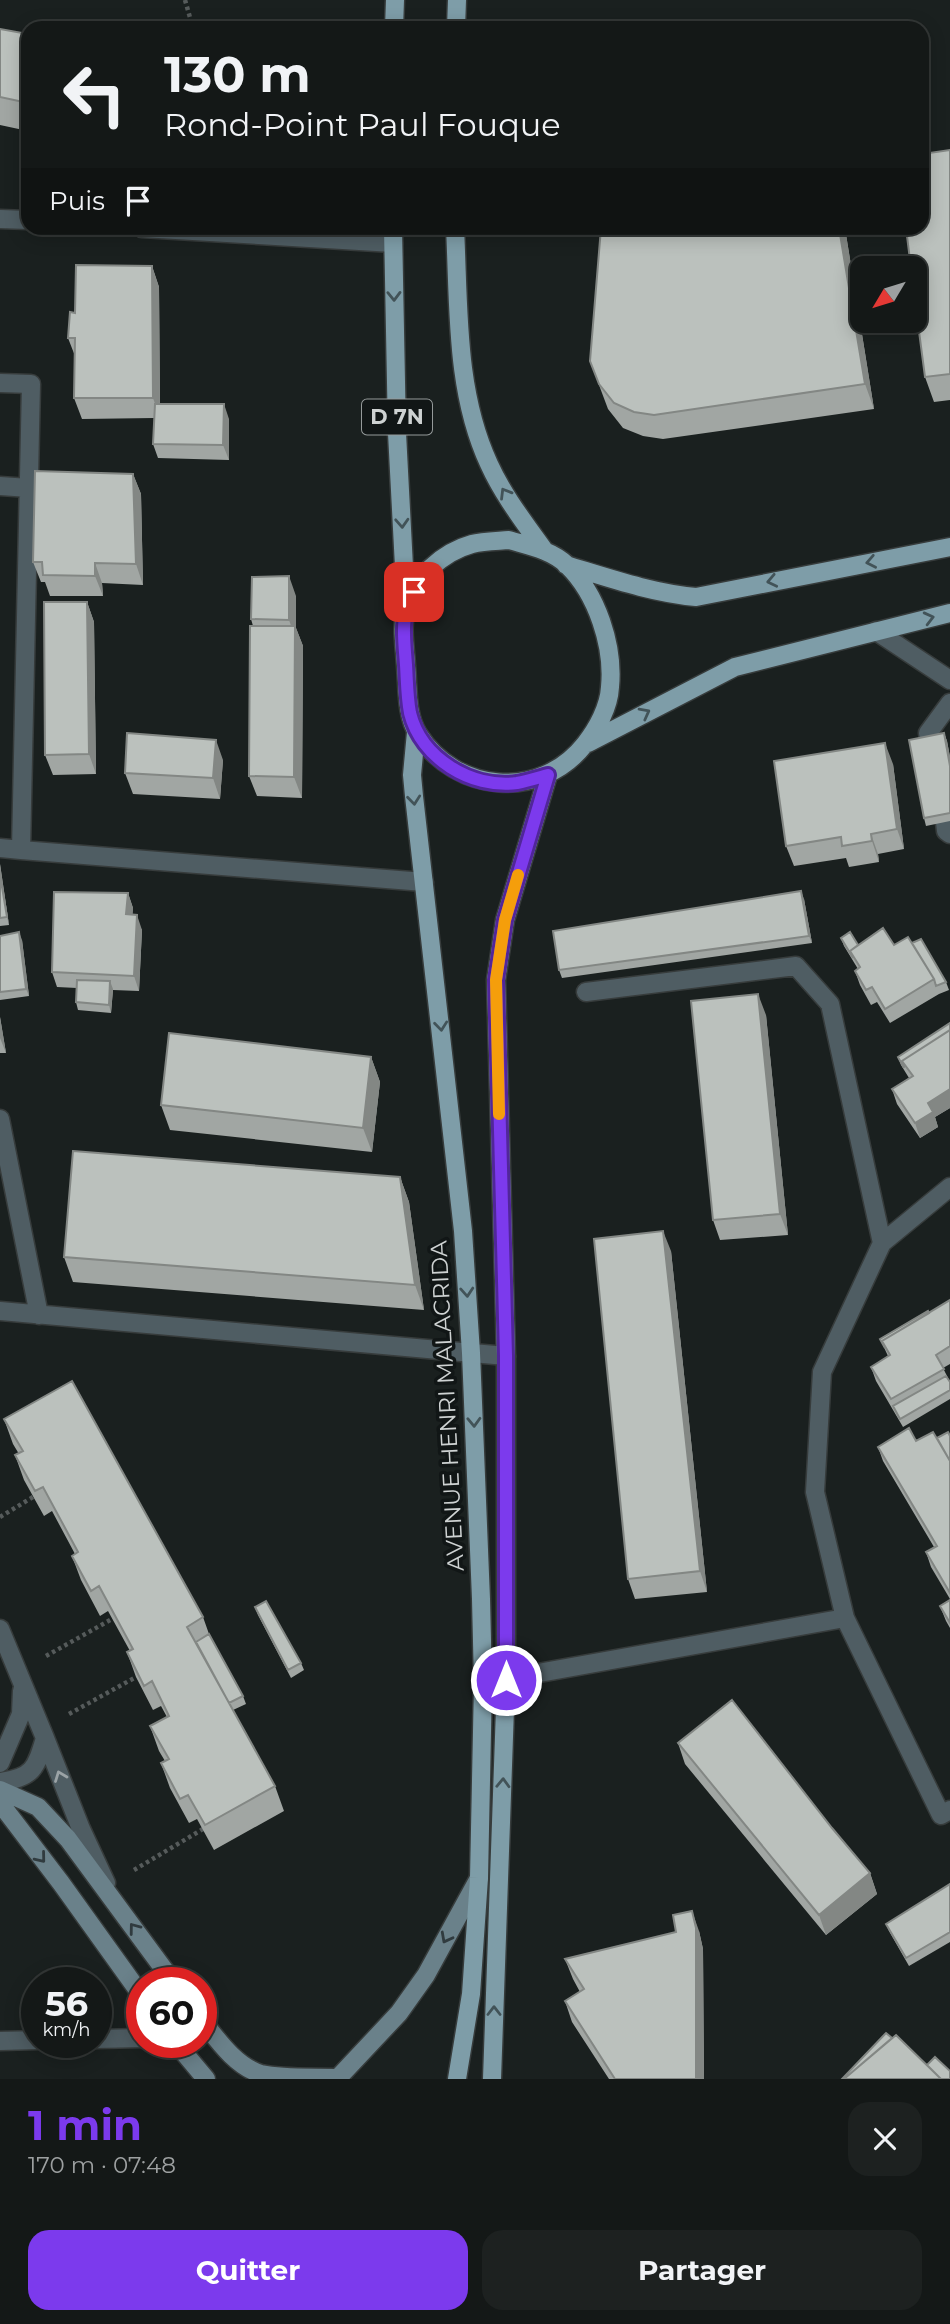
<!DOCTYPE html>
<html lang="fr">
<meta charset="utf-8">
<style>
:root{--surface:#141817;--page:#1d2120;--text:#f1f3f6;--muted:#9da0a1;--line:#333736;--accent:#7c3aed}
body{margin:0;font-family:Montserrat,sans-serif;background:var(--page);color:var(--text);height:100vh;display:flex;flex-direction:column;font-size:26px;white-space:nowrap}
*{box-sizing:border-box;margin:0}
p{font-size:23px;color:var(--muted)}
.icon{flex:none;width:38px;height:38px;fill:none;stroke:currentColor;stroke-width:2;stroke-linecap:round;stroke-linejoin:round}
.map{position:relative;height:2079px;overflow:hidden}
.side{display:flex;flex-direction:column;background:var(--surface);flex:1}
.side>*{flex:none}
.hud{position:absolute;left:21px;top:21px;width:908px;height:214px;border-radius:21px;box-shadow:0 4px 18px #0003,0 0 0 2px var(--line);background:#141817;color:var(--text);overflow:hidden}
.needle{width:46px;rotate:232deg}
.controls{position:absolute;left:850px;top:256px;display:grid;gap:14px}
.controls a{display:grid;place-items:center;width:77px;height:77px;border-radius:14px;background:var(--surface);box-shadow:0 4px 18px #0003,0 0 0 2px var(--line);font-size:35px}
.speed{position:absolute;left:21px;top:1967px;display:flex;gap:14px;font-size:35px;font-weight:700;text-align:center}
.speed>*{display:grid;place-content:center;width:91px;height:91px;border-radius:50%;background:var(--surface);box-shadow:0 4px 18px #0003,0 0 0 2px var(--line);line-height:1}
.speed small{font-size:18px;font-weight:400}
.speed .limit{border:10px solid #d22;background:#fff;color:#111}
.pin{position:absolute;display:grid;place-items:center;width:60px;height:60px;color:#fff;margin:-30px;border-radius:14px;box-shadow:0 4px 10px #0006}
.me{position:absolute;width:77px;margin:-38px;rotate:0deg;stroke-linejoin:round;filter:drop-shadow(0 0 5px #0008)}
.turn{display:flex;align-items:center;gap:24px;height:147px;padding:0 28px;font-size:32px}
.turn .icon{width:91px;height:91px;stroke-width:2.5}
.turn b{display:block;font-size:49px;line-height:60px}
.then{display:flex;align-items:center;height:66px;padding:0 28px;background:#0003;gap:14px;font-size:26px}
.round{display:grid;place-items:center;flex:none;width:74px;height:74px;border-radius:21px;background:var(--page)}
.headline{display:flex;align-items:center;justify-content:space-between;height:119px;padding:0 28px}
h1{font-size:42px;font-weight:700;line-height:52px;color:var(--accent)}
.cta{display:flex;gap:14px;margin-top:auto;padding:14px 28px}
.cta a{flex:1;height:80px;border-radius:21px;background:var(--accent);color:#fff;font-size:28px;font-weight:700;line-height:80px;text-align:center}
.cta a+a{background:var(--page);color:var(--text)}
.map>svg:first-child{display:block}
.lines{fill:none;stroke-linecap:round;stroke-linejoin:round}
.lane-casing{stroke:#373c3c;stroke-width:21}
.street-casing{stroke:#373c3c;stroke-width:21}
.secondary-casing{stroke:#373c3c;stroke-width:21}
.primary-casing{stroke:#373c3c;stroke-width:21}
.path{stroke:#565b5b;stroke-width:4.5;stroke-dasharray:3.5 3.5;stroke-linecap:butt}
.lane{stroke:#4f5d63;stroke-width:18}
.street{stroke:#4f5d63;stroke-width:18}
.secondary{stroke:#6a818a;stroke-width:18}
.primary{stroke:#7e9da8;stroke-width:18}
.wall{fill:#a1a6a3}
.shaded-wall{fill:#838784}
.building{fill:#bbc1bd;stroke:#838784;stroke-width:2}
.oneway{stroke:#425358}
.oneway2{stroke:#9ba3a6}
.oneway3{stroke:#303b3f}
.route-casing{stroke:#51269a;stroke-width:18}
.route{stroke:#7c3aed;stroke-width:12}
.slow{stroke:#f59e0b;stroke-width:12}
.labels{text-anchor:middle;stroke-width:7;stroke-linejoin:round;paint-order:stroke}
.shield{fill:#111616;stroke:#959a9a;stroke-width:2}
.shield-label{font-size:21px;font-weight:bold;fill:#ced2d2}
.street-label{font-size:23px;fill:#ced2d2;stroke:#111616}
</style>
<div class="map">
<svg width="950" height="2079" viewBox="0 0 950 2079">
<rect width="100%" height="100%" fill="#1a201f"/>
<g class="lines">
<defs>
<path id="lane" d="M0 219 28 220
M142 228 393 243
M0 383 31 384 21 850 424 882
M0 486 29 488
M876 631 950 680
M930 744 928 733 950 703
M945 822 946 831 950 834
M0 848 21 850
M0 1119 39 1315
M0 1311 506 1356"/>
<path id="street" d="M586 992 796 966 830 1004 882 1243
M950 1187 882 1243 822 1372 815 1492 845 1618 941 1815 950 1810
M0 1629 45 1738C36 1768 33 1778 0 1782
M483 1683 845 1618
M45 1738 81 1829 106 1883
M0 1763 21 1714 22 1691
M96 2039 142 2038
M0 2041 37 2040"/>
<path id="secondary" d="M0 1790 38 1807 68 1839 174 1983
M0 1803 61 1883 142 1996
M201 2019C217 2039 235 2066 261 2074 285 2079 313 2077 338 2078L399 2013 426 1975 479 1878
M175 2042 206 2079"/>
<path id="primary" d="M394 28 395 0
M456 28 457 0
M393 228 397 433 406 605
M455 228C459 306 455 391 489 464 503 495 524 522 544 550
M509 540C529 546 551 550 567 565 597 594 614 646 610 687 609 707 597 729 585 744 540 801 456 793 418 734 406 715 408 688 406 666 405 647 401 627 406 608 413 578 443 552 472 544 483 541 497 541 509 540Z
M566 565C609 578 652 593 696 597L950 547
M416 732 412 775 414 796 463 1231 471 1353 481 1599 483 1683 479 1878 471 1994 457 2079
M588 743 735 667 950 613
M492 2079 506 1680V1356L496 980 505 920 548 775"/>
</defs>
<!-- lane casing -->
<use href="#lane" class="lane-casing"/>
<!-- street casing -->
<use href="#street" class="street-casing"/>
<!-- secondary casing -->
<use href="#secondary" class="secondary-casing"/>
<!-- primary casing -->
<use href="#primary" class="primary-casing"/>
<!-- path -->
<path class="path" d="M185 0 193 28
M0 1517 33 1497
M46 1656 112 1619
M69 1714 136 1677
M134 1870 203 1829"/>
<!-- lane -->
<use href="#lane" class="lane"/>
<!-- street -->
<use href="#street" class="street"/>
<!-- secondary -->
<use href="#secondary" class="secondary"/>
<!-- primary -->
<use href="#primary" class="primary"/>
</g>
<!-- wall -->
<path class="wall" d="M0 29 28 34V131L0 125Z
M950 150V400L934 402 925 377Z
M845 228 874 409 663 439 643 436 623 428 608 409 590 361Z
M152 266 159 287 160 404 229 419V460L158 458 153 444 154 418 82 419 74 398 75 356 68 338 75 313Z
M133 474 141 494 143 585 102 583 103 596H50L45 582H41L33 562Z
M296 596V628L303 646 302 798 257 796 249 776 253 626 251 619Z
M87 602 94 622 96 774 53 775 45 755Z
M944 733 947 741 950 757V821L926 826 924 818Z
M223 760 220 799 133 794 125 773Z
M893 764 904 849 878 854 879 862 849 867 846 858 794 866 786 846Z
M0 864 9 925 0 926Z
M128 893 133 908 132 915 142 930 139 991 113 990 111 1013 78 1010 76 1002 77 988 57 987 52 972Z
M804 899 812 943 562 978 559 970Z
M0 936 22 940 29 996 0 1000Z
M841 938 858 945H894L912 943 946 982 949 990 939 994 890 1023 877 1002 871 1005 860 985 855 971 858 969 844 946Z
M766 1015 788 1235 720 1240 713 1220Z
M0 1017 6 1053H0Z
M950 1023V1108L935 1117 938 1127 920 1138 897 1104 892 1089 909 1078 901 1065 898 1057Z
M371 1057 380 1082 372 1152 170 1130 161 1105Z
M400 1177 409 1202 424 1310 73 1282 64 1257Z
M671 1251 707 1592 635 1599 628 1579Z
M950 1300V1364L943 1368 950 1382V1399L903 1427 876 1381 871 1367 888 1356 880 1339 929 1313Z
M4 1419 203 1617 209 1634 243 1696 246 1704 233 1710 275 1786 284 1811 214 1850 197 1819 189 1823 170 1788 161 1763 165 1761 159 1751 150 1726 167 1717 161 1706 153 1710 136 1677 127 1652 130 1651 108 1611 100 1616 81 1580 72 1556 75 1554 52 1511 44 1516 24 1480 15 1455 19 1454 13 1444Z
M950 1436V1599L931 1567 926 1552 934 1547 883 1461 878 1447Z
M950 1600V1628L946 1621 940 1606Z
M255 1607 301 1663 304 1670 291 1678 258 1615Z
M678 1743 832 1828 870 1873 877 1894 826 1935 685 1764Z
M950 1884V1942L909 1966 889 1931 886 1924Z
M699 1931 703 1949 704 2079H609L572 2022 565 2001 580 1992 573 1979 565 1959Z"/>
<!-- shaded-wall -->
<path class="shaded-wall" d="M839 228H845L874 409 865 384Z
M152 266 159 287 160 418 153 398Z
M224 404 229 419V460L223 445Z
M133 474 141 494 143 585 136 564Z
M95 563 102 583 103 596 95 576Z
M289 576 296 596V628L303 646 302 798 294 777 295 637 289 620Z
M87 602 94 622 96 774 89 754Z
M944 733 947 741 950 757V766Z
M216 740 223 760 220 799 213 778Z
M885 743 893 764 904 849 897 829Z
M871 834 878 854 879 862 872 841Z
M0 864 9 925 7 917 0 875Z
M801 891 804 899 812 943 809 936Z
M128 893 133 908 132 929 126 914Z
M137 915 142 930 139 991 134 976Z
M19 932 22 940 29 996 26 989Z
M110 981 113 989 111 1013 109 1005Z
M758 994 766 1015 788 1235 780 1214Z
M0 1017 6 1053 0 1038Z
M371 1057 380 1082 372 1152 363 1128Z
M950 1089V1108L935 1117 938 1127 920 1138 915 1123 928 1103Z
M400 1177 409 1202 424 1310 415 1285Z
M663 1231 671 1251 707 1592 700 1571Z
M870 1873 877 1894 826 1935 819 1915Z
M692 1911 699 1931 703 1949 704 2079H696Z"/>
<!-- building -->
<path class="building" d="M0 29 28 34V103L0 97Z
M950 150V374L925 377 915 301V268H911L906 228H922V154Z
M601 228H839L865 384 654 415 634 412 614 403 599 384 590 361Z
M76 265 152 266 153 398H74L75 338H68L70 312 75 313Z
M155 404H224L223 445 153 444Z
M35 471 133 474 136 564 95 563V576L43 575 42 562H33Z
M289 576V620L251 619 252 577Z
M44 602H87L89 754 45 755Z
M250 626H295L294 777 249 776Z
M127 733 216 740 213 778 125 773Z
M944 733 950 766V813L924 818 909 740Z
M885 743 897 829 871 834 872 841 842 846 841 837 786 846 774 761Z
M0 875 7 917 0 918Z
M801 891 809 936 559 970 553 931Z
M54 892 128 893 126 914 137 915 134 976 52 972Z
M883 928 894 945 908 937 934 979 885 1009 872 987 866 990 855 971 860 967 850 951Z
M19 932 26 989 0 992V936Z
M850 932 858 945 850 951 853 958 841 938Z
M921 939 946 982 936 986 934 979 912 943Z
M77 980 110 981 109 1005 76 1002Z
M758 994 780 1214 713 1220 691 1001Z
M950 1023V1030L902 1061 904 1068 898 1057Z
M950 1030V1089L928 1103 933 1112 915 1123 892 1089 913 1076 902 1061Z
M169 1033 371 1057 363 1128 161 1105Z
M73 1151 400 1177 415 1285 64 1257Z
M663 1231 700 1571 628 1579 594 1239Z
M950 1300V1346L936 1355 944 1369 891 1399 871 1367 890 1355 882 1341Z
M928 1311 929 1313 882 1341 885 1348 880 1339Z
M946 1376 950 1382V1390L900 1419 893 1406Z
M72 1381 203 1617 187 1627 275 1786 205 1825 188 1795 180 1799 161 1763 169 1759 150 1726 169 1716 152 1681 144 1686 127 1652 133 1649 99 1586 91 1591 72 1556 78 1552 43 1487 35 1491 15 1455 23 1451 4 1419Z
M909 1428 916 1441 933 1432 950 1461V1593L926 1552 937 1546 878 1447Z
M948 1432 950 1436V1461L937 1438Z
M950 1600V1623L940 1606Z
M266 1601 301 1663 288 1670 255 1607Z
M209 1634 243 1696 229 1703 196 1642Z
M732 1700 832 1828 870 1873 819 1915 678 1743Z
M950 1884V1932L906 1958 886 1924Z
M692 1911 696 1928V2079H615L565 2001 584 1989 565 1959 676 1932 673 1915Z
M886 2033 892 2038 844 2079H842Z
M896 2035 941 2079H844Z
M935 2057 950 2071V2079H941L927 2065Z"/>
<!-- one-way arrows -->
<defs><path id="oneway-chevron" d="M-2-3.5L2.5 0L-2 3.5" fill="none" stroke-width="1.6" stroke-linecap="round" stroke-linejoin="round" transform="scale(1.75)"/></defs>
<g class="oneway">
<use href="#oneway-chevron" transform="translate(394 296) rotate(89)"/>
<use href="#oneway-chevron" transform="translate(505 493) rotate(-121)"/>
<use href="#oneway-chevron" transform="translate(402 523) rotate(87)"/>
<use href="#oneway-chevron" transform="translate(871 562) rotate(169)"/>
<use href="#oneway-chevron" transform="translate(772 581) rotate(168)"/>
<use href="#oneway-chevron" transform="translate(929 618) rotate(-14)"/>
<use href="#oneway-chevron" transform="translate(645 713) rotate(-28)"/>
<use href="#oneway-chevron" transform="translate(414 800) rotate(84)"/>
<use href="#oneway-chevron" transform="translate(441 1026) rotate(84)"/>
<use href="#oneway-chevron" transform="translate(467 1292) rotate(86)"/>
<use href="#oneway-chevron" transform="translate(474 1422) rotate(88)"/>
<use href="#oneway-chevron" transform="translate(503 1783) rotate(-88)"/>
<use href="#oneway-chevron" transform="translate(494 2011) rotate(-90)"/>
</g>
<use class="oneway2" href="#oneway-chevron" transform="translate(60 1776) rotate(-111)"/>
<g class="oneway3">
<use href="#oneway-chevron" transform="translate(41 1858) rotate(51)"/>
<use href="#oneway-chevron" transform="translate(134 1928) rotate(-127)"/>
<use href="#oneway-chevron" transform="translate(446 1938) rotate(118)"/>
</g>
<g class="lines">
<defs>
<path id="route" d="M414 592C400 617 404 637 406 665 407 681 407 697 410 713 421 758 471 789 517 783 527 781 537 778 548 775L505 920 496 980 506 1356V1680"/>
</defs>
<!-- route casing -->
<use href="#route" class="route-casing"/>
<!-- route -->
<use href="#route" class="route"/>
<!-- slow -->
<path class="slow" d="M499 1114 496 980 505 920 518 875"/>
</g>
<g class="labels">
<!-- shield labels -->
<rect class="shield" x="362" y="399.5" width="70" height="35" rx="5"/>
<g class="shield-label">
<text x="397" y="424">D 7N</text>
</g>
<!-- street labels -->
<g class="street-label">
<text transform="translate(447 1406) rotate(-93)" y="8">AVENUE HENRI MALACRIDA</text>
</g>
</g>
</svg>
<div class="controls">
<a><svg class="needle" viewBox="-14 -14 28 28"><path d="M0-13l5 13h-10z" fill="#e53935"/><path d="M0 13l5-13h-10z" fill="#9da0a1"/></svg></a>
</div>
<div class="speed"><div>56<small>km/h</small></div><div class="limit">60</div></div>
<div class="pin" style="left:414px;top:592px;background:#d93025"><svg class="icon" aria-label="arrive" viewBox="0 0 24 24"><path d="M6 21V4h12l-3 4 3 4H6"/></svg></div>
<svg class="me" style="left:506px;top:1680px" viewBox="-20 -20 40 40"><circle r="17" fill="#7c3aed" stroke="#fff" stroke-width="3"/><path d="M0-11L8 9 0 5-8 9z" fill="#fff"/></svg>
<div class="hud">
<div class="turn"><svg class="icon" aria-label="left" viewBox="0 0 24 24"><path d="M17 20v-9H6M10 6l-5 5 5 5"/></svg><div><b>130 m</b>Rond-Point Paul Fouque</div></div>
<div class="then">Puis<svg class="icon" aria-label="arrive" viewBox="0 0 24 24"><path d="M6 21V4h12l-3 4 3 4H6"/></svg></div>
</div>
</div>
<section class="side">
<div class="headline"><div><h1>1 min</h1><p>170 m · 07:48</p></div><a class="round"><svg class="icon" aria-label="close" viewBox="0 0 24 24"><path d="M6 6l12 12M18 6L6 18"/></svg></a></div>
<div class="cta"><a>Quitter</a><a>Partager</a></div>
</section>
